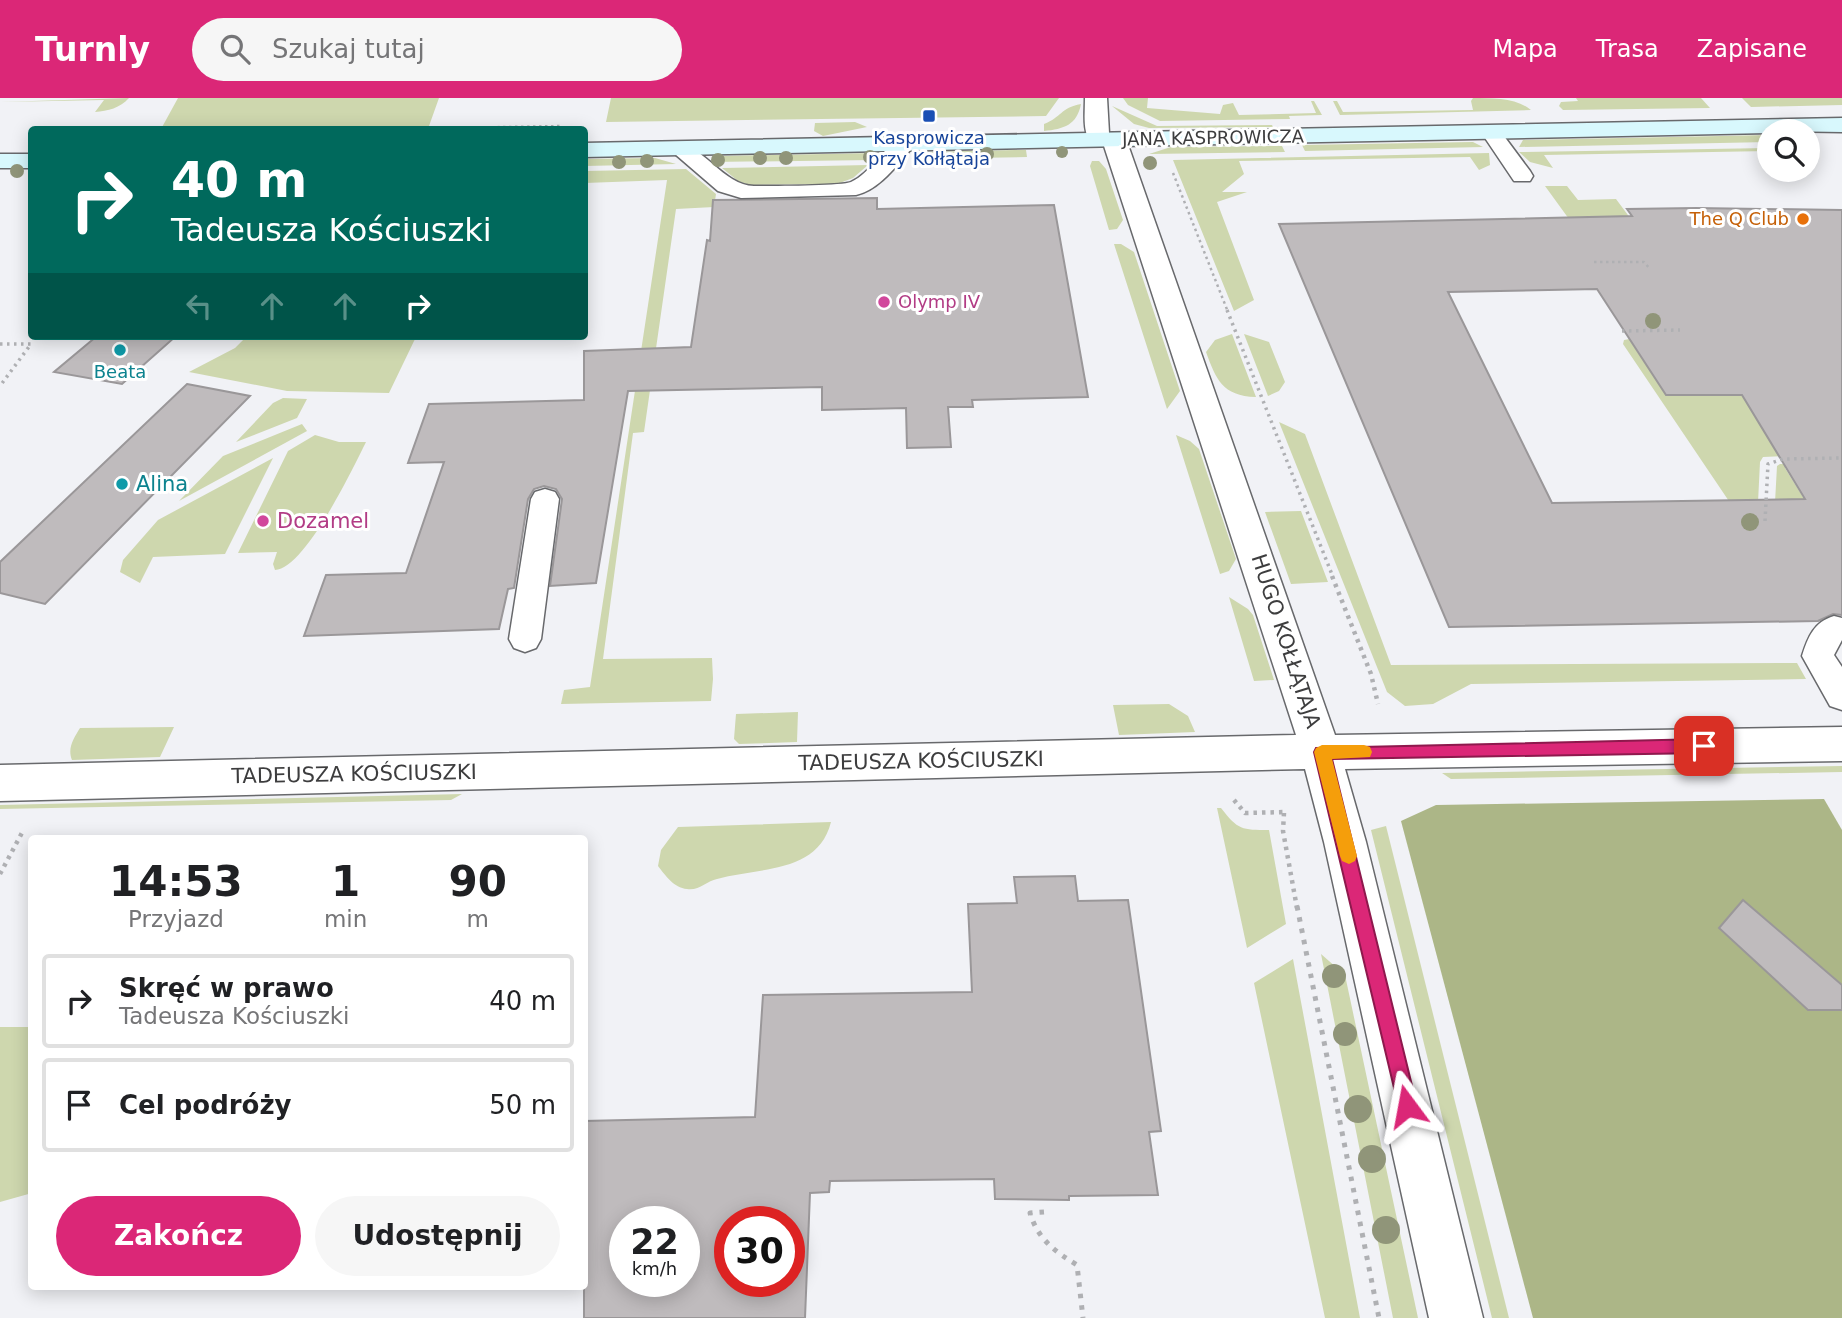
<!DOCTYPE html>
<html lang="pl">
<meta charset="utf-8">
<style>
:root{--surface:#fff;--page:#f6f6f6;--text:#202124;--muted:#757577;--line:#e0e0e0;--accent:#db2777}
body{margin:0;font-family:"DejaVu Sans",sans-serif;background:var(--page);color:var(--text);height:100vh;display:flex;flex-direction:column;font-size:26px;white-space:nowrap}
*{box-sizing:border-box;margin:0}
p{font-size:23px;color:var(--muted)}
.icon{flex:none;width:38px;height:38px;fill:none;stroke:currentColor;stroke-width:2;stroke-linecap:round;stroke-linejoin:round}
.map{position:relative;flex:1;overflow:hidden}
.drawer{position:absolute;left:28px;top:737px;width:560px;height:455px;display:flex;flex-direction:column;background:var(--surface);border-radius:7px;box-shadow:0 4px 18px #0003}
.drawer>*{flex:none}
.hud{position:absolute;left:28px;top:28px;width:560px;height:214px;border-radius:7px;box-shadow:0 4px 18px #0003;background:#00695c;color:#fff;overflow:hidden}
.tools{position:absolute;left:1757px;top:21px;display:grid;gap:14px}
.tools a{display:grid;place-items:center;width:63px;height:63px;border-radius:50%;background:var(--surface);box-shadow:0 4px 18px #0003;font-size:35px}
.speed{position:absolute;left:609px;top:1108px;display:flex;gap:14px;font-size:35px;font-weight:700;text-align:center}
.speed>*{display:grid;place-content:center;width:91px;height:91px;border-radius:50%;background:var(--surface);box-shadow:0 4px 18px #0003;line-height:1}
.speed small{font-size:18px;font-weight:400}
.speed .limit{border:10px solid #d22;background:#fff;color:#111}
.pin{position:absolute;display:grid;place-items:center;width:60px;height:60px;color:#fff;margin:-30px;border-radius:14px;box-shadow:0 4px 10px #0006}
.me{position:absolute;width:77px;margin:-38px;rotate:347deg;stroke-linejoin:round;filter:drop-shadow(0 0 5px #0008)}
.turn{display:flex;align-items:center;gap:24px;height:147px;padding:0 28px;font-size:32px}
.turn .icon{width:91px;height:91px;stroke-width:2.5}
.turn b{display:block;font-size:49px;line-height:60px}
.lanes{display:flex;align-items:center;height:66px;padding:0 28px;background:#0003;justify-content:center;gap:35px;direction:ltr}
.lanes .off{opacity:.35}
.eta{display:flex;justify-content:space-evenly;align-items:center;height:119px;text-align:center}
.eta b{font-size:42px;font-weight:700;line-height:49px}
.button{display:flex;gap:14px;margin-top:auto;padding:14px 28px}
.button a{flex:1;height:80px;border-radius:42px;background:var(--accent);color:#fff;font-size:28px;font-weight:700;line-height:80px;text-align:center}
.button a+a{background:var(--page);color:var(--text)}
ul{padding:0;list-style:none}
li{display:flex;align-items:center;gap:21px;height:94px;margin:0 14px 10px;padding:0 14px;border:4px solid var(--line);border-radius:7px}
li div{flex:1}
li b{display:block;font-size:26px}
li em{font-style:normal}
header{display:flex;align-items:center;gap:42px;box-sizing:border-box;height:98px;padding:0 35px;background:var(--accent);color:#fff}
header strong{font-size:33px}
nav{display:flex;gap:38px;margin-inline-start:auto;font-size:24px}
.search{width:490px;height:63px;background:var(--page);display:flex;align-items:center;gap:18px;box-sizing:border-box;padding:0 24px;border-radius:38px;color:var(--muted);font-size:26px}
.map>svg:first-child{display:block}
.green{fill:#ced7ae}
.forest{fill:#acb687}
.building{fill:#bfbbbd;stroke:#9a9799;stroke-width:2;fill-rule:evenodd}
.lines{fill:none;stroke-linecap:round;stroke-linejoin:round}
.lane-casing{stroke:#68696c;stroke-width:3}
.street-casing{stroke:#68696c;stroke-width:3}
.secondary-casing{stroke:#68696c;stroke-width:3}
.path-far3{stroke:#afb0b3;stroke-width:2.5;stroke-dasharray:2.5 3.5;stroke-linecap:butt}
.path-far2{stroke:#afb0b3;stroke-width:3.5;stroke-dasharray:2.5 4.5;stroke-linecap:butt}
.path-far1{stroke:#afb0b3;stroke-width:4.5;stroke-dasharray:3.5 5;stroke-linecap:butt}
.path{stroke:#afb0b3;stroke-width:5;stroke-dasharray:4.5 7;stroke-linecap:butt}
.lane{fill:#fff;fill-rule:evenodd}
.street{fill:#fff;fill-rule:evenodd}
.secondary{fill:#d8f8fd;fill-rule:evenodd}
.tree{fill:#909579}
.route{fill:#db2777;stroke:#8e194d;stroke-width:2}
.slow{fill:#f59e0b}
.transit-dot{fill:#1a4fb4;stroke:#fff;stroke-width:2.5}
.food-dot{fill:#e8710a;stroke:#fff;stroke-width:2.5}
.hotel-dot{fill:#d1479c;stroke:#fff;stroke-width:2.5}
.culture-dot{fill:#0f9aa8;stroke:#fff;stroke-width:2.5}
.labels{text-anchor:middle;stroke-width:6;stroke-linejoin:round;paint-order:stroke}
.far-transit-label{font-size:18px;fill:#164399;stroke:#fff}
.far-street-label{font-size:18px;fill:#3d3d3e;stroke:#fff}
.far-food-label{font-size:18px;fill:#c56008;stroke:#fff;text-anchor:end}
.far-hotel-label{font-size:18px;fill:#b23c85;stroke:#fff;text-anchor:start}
.far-culture-label{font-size:18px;fill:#0d838f;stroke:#fff}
.culture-label{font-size:21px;fill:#0d838f;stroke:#fff;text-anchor:start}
.hotel-label{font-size:21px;fill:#b23c85;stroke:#fff;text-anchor:start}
.street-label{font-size:21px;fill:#3d3d3e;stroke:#fff}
</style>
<header>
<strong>Turnly</strong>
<div class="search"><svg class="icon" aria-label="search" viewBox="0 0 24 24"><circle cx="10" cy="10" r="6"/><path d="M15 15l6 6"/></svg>Szukaj tutaj</div>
<nav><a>Mapa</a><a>Trasa</a><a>Zapisane</a></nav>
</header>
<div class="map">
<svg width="1842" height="1220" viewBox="0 0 1842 1220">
<rect width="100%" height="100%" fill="#f1f2f6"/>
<!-- green -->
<path class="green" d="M129 0C120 10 108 13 95 14L104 2 0 4Z
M178 0H439L429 28 161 31Z
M611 0H1059L1046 18 606 24Z
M1123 0H1148L1147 10 1220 16 1223 7 1233 5 1239 17 1316 15 1311 3H1314L1322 17 1289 18 1290 21 1160 23 1128 7Z
M1473 0C1493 0 1517 0 1531 12L1340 17 1333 3H1337L1343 14 1473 12 1471 3Z
M1576 0H1701L1710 10 1563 12 1559 8 1561 4 1578 3Z
M1742 0H1842V7L1751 9Z
M1081 6C1077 27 1064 31 1044 33V26C1062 19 1060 10 1081 6Z
M1112 8 1157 28 1272 27 1273 29 1149 30 1134 26Z
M855 24 867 29 823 38 814 33 815 25Z
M1769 37V44L1519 49 1523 42Z
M1473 44 1483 49 1305 53 1302 47Z
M1282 48 1285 54 1149 56 1171 49Z
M1769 50V53L1544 57 1553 70 1530 64 1519 54Z
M1015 52H1026L1027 59 911 61 926 54Z
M873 55 877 59 873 62 712 64 718 58Z
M1489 55 1490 67 1479 72 1470 59 1239 63 1244 76 1222 94H1247L1217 104 1254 202 1234 213 1173 62Z
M655 60 676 66 585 68V61Z
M1092 63H1099L1106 71 1123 122 1117 131 1109 132 1090 68Z
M868 67 853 80 837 86 750 87 738 83 722 70Z
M686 71 716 96 714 109 676 111 644 334 633 335 603 561 712 560 713 581 711 603 561 606 564 592 590 589 667 82 585 85V73Z
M1545 88H1567L1578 102 1616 101 1660 160 1598 161Z
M1114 146H1121L1134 154 1180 293 1167 311Z
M1232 236 1256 299C1222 298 1216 281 1206 254L1215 242Z
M1244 236 1269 244 1285 284 1279 293 1268 298Z
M247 238H400L415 241 389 295 287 293 189 274 235 250Z
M1635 240 1631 244 1666 297H1774L1842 356 1763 359 1760 364 1757 425 1743 424 1623 246 1624 242Z
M283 300 307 301 297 320 236 344 273 305Z
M1279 324 1305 336 1391 567 1797 565 1806 581 1471 586 1433 606 1405 608 1387 594Z
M302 326 307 333 179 403 223 358Z
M315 337 339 344H366C353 370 305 471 275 472L273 466 277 454 238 455 288 353Z
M1176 337 1190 343 1199 351 1236 461 1229 473 1220 476Z
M273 360 225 456 153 459 140 485 120 474 123 462 158 422Z
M1780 366H1795L1797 369 1785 370 1811 412 1772 459 1777 368Z
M1301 413 1328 484 1291 486 1265 414Z
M1229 499 1248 511 1253 517 1274 582 1254 583Z
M1169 606 1188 618 1195 634 1119 637 1113 607Z
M798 614 797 644 739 646 734 641 736 616Z
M174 629 160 659 72 662C67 650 74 640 80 630Z
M1842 668V674L1451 681 1442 675Z
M462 696 451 702 0 711V707Z
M1217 710H1221C1238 732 1242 732 1269 732L1286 826 1247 850Z
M831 724C818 776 759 769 717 781 707 783 699 793 687 791 674 790 665 777 658 768L661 752 678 729Z
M1386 728 1509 1220H1492L1371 732Z
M1321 856 1345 877 1418 1220H1393Z
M1293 861 1360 1220H1325L1254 885Z
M0 929H31L32 1095 0 1104Z"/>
<!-- forest -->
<path class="forest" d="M1824 701 1842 732V1220H1533L1401 723 1436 707Z"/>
<!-- building -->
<path class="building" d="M877 100V111L1054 107 1088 299 972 302 973 309H948L951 349 907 350 906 310 822 312V289L628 293 596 485 550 488 562 401 556 391 544 388 534 391 528 401 514 490 508 491 499 531 304 538 326 477 406 475 444 364 408 365 429 306 584 302V253L691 249 707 142 710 143 713 102Z
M1696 110 1842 112V517L1833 516 1818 523 1449 529 1279 126 1632 118 1627 111ZM1597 191 1666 297H1742L1805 401 1552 405 1448 194Z
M97 238H176L122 286 54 274Z
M187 286 250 298 45 506 0 495V464Z
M1075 778 1078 803 1128 802 1161 1033 1149 1034 1158 1097 1069 1098V1102L995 1101 994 1081 830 1083 829 1094 810 1095 805 1220H584V1023L755 1019 763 897 972 894 968 806 1017 805 1014 779ZM625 1124H684V1183H625ZM730 1124H789V1183H730Z
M1743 802 1842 887V912H1808L1719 830Z"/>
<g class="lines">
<defs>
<path id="lane" d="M1491 28 1498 30 1530 73 1533 78 1530 83H1514L1481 34 1484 30Z
M905 40 912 42 915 46 912 50C897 67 879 92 856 97L741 100 718 93 668 50 671 46C698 39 722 88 754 88 769 88 842 88 851 84 872 75 884 45 905 40Z
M545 391 555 394 559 401 541 541 536 550 525 554 514 550 509 541 531 401 535 394Z
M1834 518 1842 520V542L1834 557 1842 569V612L1830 608 1802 558C1808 539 1814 524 1834 518Z"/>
<path id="street" d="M1085 0H1107L1109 35 1122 36 1126 41 1335 637 1842 629V663L1345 671 1366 744 1483 1220H1429L1324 744 1305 671 0 703V667L1296 637 1104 48 1092 47C1082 34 1085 16 1085 0Z"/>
<path id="secondary" d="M1842 20V34L1769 33V35L584 59V45Z
M0 56H32V70H0Z"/>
</defs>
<!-- lane casing -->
<use href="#lane" class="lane-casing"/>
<!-- street casing -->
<use href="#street" class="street-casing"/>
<!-- secondary casing -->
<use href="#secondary" class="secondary-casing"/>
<!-- path-far3 -->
<path class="path-far3" d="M395 31 562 28
M1173 75 1228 214
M1594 164H1644L1650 171"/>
<!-- path-far2 -->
<path class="path-far2" d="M1227 212 1333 479
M1622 233 1680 232
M0 246H31L0 288
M1765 423 1768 366 1783 361 1842 360"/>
<!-- path-far1 -->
<path class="path-far1" d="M1332 478 1371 576 1378 606
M1234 702 1245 715 1286 714
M1284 715 1283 733 1297 810
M0 776 24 731"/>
<!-- path -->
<path class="path" d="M1297 808 1379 1220
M1044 1114 1030 1115C1038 1141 1054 1153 1077 1167L1083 1220"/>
<!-- lane -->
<use href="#lane" class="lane"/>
<!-- street -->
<use href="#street" class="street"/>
<!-- secondary -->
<use href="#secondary" class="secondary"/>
</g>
<!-- trees -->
<g class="tree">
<circle cx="1062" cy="54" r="6"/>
<circle cx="987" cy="56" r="7"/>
<circle cx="870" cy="59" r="7"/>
<circle cx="760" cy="60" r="7"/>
<circle cx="786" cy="60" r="7"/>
<circle cx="718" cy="62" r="7"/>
<circle cx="647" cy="63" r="7"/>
<circle cx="619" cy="64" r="7"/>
<circle cx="1150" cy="65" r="7"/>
<circle cx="17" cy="73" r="7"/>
<circle cx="1653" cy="223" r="8"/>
<circle cx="1750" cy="424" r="9"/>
<circle cx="1334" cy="878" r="12"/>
<circle cx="1345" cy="936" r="12"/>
<circle cx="1358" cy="1011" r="14"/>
<circle cx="1372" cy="1061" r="14"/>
<circle cx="1386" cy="1132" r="14"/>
</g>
<!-- route -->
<path class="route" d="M1704 641 1709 643 1712 648 1709 653 1704 655 1332 661 1417 1008 1414 1015 1407 1018 1400 1015 1314 654 1316 650Z"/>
<!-- slow -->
<path class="slow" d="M1322 647H1364L1370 649 1372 654 1370 659 1332 661 1357 758 1355 763 1349 766 1342 763 1340 758 1314 654 1316 650Z"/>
<!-- markers -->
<rect class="transit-dot" x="922" y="11" width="14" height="14" rx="3.5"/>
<circle class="food-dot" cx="1803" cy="121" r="7"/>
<g class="hotel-dot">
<circle cx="884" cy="204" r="7"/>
<circle cx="263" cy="423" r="7"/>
</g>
<g class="culture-dot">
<circle cx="120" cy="252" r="7"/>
<circle cx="122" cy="386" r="7"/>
</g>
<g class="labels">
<!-- far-transit labels -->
<g class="far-transit-label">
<text x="929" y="46">Kasprowicza<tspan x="929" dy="21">przy Kołłątaja</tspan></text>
</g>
<!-- far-street labels -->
<g class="far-street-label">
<text transform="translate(1213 40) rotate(-1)" y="6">JANA KASPROWICZA</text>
</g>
<!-- far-food labels -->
<g class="far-food-label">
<text x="1789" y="127">The Q Club</text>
</g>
<!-- far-hotel labels -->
<g class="far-hotel-label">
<text x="898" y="210">Olymp IV</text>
</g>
<!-- far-culture labels -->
<g class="far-culture-label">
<text x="120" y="280">Beata</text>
</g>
<!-- culture labels -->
<g class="culture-label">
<text x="136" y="393">Alina</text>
</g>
<!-- hotel labels -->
<g class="hotel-label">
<text x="277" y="430">Dozamel</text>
</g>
<!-- street labels -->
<g class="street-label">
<text transform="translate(1286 543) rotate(72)" y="7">HUGO KOŁŁĄTAJA</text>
<text transform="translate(921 663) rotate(-1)" y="7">TADEUSZA KOŚCIUSZKI</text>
<text transform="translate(354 676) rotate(-1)" y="7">TADEUSZA KOŚCIUSZKI</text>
</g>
</g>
</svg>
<div class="tools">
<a><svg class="icon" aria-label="search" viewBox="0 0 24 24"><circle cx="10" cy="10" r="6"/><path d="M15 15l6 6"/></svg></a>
</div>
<div class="speed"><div>22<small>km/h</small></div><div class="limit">30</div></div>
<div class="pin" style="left:1704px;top:648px;background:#d93025"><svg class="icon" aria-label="arrive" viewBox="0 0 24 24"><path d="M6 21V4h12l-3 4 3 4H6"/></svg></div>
<svg class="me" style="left:1407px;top:1008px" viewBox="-20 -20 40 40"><path d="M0-17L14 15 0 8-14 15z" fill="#db2777" stroke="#fff" stroke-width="4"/></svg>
<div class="hud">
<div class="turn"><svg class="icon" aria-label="right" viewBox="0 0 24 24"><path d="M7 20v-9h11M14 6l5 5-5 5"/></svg><div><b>40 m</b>Tadeusza Kościuszki</div></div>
<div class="lanes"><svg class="icon off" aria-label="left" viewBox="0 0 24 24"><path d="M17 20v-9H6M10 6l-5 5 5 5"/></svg><svg class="icon off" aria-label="ahead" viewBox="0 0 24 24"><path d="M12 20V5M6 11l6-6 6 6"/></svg><svg class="icon off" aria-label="ahead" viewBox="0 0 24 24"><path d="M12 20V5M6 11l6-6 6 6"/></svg><svg class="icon" aria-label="right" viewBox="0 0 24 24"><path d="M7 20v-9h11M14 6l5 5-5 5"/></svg></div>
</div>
<section class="drawer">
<div class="eta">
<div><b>14:53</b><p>Przyjazd</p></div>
<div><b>1</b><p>min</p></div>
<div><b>90</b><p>m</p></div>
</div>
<ul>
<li><svg class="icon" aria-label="right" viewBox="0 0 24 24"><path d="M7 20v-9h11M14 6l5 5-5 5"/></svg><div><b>Skręć w prawo</b><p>Tadeusza Kościuszki</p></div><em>40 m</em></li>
<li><svg class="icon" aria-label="arrive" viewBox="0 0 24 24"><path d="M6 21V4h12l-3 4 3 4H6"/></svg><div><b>Cel podróży</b></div><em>50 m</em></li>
</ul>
<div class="button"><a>Zakończ</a><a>Udostępnij</a></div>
</section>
</div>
